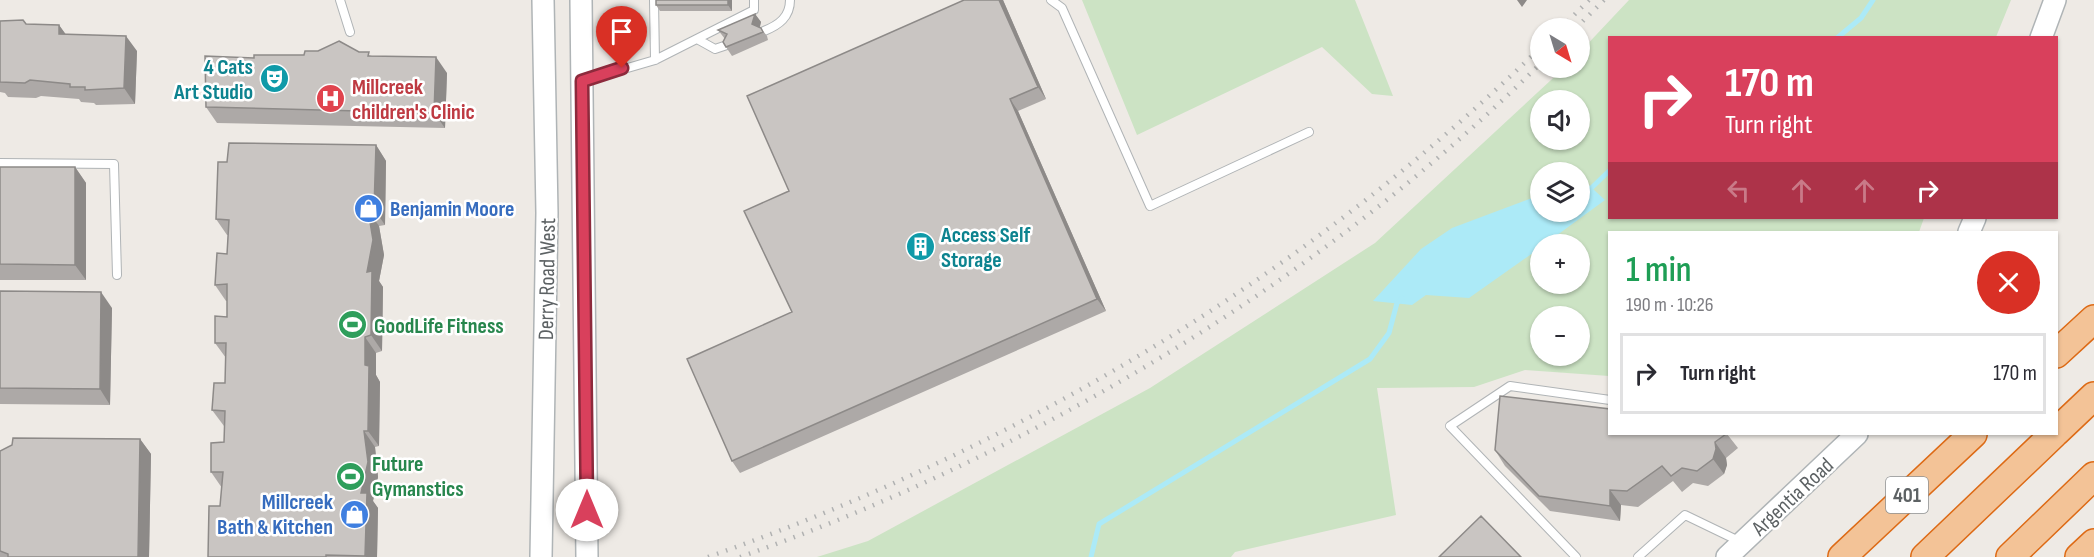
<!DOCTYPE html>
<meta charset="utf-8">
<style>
:root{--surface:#fff;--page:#f2f2f3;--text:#2b2b33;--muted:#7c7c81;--line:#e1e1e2}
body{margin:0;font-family:"Sofia Sans Condensed",sans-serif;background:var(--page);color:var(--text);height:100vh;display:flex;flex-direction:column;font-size:22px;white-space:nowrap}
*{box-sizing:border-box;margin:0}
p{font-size:20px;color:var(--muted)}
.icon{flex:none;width:33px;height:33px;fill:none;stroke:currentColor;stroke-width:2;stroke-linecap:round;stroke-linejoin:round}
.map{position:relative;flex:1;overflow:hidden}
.drawer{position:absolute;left:1608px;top:231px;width:450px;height:204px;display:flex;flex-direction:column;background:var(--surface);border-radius:0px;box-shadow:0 2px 4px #0004}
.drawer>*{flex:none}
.hud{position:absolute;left:1608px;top:36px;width:450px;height:183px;border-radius:0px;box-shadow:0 2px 4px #0004;background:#d9405c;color:#fff;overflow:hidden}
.needle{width:39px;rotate:142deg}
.fabs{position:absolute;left:1530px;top:18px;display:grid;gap:12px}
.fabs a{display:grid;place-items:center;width:60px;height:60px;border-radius:50%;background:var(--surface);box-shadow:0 2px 4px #0004;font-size:30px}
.pin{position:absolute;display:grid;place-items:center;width:51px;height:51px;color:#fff;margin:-62px -26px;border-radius:50% 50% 50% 0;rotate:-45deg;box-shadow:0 0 6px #0007}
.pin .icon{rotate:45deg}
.me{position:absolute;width:66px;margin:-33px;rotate:0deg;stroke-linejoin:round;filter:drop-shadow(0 0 4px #0008)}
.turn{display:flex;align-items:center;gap:21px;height:126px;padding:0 18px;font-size:27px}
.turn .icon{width:78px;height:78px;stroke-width:2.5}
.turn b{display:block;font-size:42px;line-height:51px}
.lanes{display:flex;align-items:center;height:57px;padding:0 18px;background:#0003;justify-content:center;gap:30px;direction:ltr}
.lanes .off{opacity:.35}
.round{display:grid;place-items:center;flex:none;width:63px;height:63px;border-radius:32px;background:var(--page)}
.summary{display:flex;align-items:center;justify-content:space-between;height:102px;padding:0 18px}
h1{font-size:36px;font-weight:600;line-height:45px;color:#1e9e55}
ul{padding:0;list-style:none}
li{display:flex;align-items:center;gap:18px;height:81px;margin:0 12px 9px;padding:0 6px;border:3px solid var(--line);border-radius:0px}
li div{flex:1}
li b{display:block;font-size:22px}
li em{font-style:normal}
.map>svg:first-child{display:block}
.green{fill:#cce3c4;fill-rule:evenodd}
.water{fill:#aceaf7}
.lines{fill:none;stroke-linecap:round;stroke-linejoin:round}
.stream{stroke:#aceaf7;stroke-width:5}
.lane-casing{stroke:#b0b4b6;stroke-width:10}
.secondary-casing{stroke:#afb4b6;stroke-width:24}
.highway-casing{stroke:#dd6a15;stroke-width:30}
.lane{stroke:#fff;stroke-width:8}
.secondary{stroke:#fff;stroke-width:21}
.highway{stroke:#f3c397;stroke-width:27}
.rail{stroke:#b1b2b2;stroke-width:4.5;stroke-dasharray:1.5 8;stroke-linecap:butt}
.wall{fill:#ada9a7}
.shaded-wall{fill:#8d8a88}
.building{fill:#c9c5c2;stroke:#8d8a88;stroke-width:1.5}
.route-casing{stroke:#8d2a3c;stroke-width:15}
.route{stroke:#d9405c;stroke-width:10}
.labels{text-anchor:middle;stroke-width:5;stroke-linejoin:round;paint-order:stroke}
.shield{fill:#fff;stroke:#8e9192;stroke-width:1.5}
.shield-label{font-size:21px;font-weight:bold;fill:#5d6264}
.culture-label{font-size:22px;font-weight:bold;fill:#0d838f;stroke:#fff;text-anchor:end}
.health-label{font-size:22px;font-weight:bold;fill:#be3a42;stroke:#fff;text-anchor:start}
.shop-label{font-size:22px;font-weight:bold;fill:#366cbe;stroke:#fff;text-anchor:start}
.street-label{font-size:22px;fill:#5d6264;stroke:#fff}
.leisure-label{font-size:22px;font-weight:bold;fill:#27864d;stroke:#fff;text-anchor:start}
</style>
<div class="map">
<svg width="2094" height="557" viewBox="0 0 2094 557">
<rect width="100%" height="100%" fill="#eeeae5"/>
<!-- green -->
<path class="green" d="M1082 0H1355L1393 96 1372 94 1322 47 1137 135Z
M1629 0H2011L1996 37 1610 38V218H1924L1919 232H1610L1609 376 1525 370 1474 387 1377 388 1396 515 1235 552 1231 557H817L868 541 1150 388 1375 243 1564 68H1580V52ZM1540 100H1580V140H1540ZM1540 172H1580V212H1540ZM1540 244H1580V284H1540ZM1540 316H1580V356H1540Z"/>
<!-- water -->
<path class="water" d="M1582 179 1605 200 1545 244H1540V248L1469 298 1426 295 1412 305 1373 301 1421 249 1452 228 1540 195V212H1580V180Z"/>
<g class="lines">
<!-- stream -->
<path class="stream" d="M1837 38 1861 18 1873 0
M1580 199 1610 170
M1091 557 1099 524 1370 359 1389 333 1397 303 1402 298"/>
<defs>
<path id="lane" d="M340 0 350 32
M654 0 655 60
M1051 0 1062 8 1150 206 1309 132
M764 31C779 25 790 17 790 0
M697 39 715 49 727 45
M583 81 655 60 754 10V0
M0 163 114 164 117 275
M1576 557 1450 426 1510 386 1610 400
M1638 557 1685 515 1741 542"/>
<path id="secondary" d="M581 0 587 557
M2041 38 2055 0
M1969 232 1975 218
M541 557 547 213 543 0
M1727 557 1857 434"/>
<path id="highway" d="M2056 354 2094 319
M2056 432 2094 396
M1842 557 1973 434
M1925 557 2054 434
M2010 557 2094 476
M2079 557 2094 543"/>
</defs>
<!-- lane casing -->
<use href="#lane" class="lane-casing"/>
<!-- secondary casing -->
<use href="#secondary" class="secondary-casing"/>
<!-- highway casing -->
<use href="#highway" class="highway-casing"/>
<!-- lane -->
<use href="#lane" class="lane"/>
<!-- secondary -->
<use href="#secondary" class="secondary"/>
<!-- highway -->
<use href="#highway" class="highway"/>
<!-- rail -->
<path class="rail" d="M1561 28 1589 0
M1576 28 1604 0
M708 557C1019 448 1303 278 1540 48
M740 557C1031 455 1321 281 1540 64"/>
</g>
<!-- wall -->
<path class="wall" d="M656 0H732V11H660L656 5Z
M964 0H1003L1046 99 1018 111 1106 311 740 473 732 461 792 312 789 191Z
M755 14 761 22 760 27 767 36 768 40 732 56 726 47 725 39 718 30Z
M0 21 26 24 59 25 65 34 137 51 135 104 96 105 94 103 81 102 79 99 41 96 36 98 8 97 5 93 0 92Z
M359 52 372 56 447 73 445 128 217 123 206 107 254 58Z
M376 145 386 161 385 225 379 226 384 255 379 281 383 287 382 351 376 353V375L380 382 379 446 375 447 378 477 373 501 378 508 377 557H208L220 506 222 488 211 472 224 442V426L212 410 225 383 226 358 215 343 227 317V301H226L215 285 227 254 228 235H227L216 219 227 162Z
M0 167H75L86 183V280H0Z
M0 291 112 308 110 405 0 404Z
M1610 434H1727L1738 448 1726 458 1727 465 1724 474 1708 486 1693 483 1682 492 1673 481 1638 507 1621 505 1620 521 1550 511 1505 466 1495 450Z
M140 439 151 454 149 557H0V451Z"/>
<!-- shaded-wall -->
<path class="shaded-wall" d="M728 0H732V11L728 5Z
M999 0H1003L1046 99 1038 87Z
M1517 0H1527L1522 7Z
M755 14 761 22 758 33 752 24Z
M59 25 70 40 59 34Z
M126 36 137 51 135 104 124 88Z
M436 57 447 73 445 128 434 113Z
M1010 99 1018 111 1106 311 1097 299Z
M376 145 386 161 385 225 374 209Z
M75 167 86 183V280L75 265Z
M368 210 379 226 384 255 379 281 383 287 382 351 371 335 367 272Z
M101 292 112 308 110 405 100 389Z
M365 337 376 353V375L380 382 379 446 368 431 365 365Z
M364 431 375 447 378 477 373 501 378 508 377 557H366L365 556 361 493Z
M140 439 151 454 149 557H138Z
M1715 442 1726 458 1727 465 1724 474 1713 459Z
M1610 490 1621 505 1620 521 1610 506Z"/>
<!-- building -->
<path class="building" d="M656 0H728V5H656Z
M964 0H999L1038 87 1010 99 1097 299 732 461 687 359 792 312 744 211 789 191 747 96Z
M755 14 752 24 761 28 763 32 726 47 723 42 727 34 718 30Z
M23 20 26 24 59 25V34L126 36 124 88 85 90V87H70V84L30 80 25 83 0 82V21Z
M339 41 359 52H369L368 56 436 57 434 113 206 107 205 56 254 58V55H304L305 51H318Z
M229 143 376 145 374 209 368 210 373 240 367 272 372 271 371 335 365 337V365L369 366 368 431H364L368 462 361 493H367L365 556 326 555V557H208L209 506H220L223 472H211V443L224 442 225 411 212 410 214 383H225L226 343H215V316L227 317V284L215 285 217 253 227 254 229 220 216 219 218 162H227Z
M0 167H75V265L0 264Z
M0 291 101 292 100 389 0 388Z
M1500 396 1610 409V434H1726L1715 442 1716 449 1713 459 1697 471 1682 468 1671 476 1662 466 1627 491 1610 490V506L1539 496 1495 450Z
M13 438 140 439 138 557H8V554L0 551V451L12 445Z
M1481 516 1521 557H1439Z"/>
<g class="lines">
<defs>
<path id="route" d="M587 510 582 81 622 68"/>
</defs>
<!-- route casing -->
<use href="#route" class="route-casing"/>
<!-- route -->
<use href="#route" class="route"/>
</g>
<!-- icons -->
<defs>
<symbol id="theatre-disc" viewBox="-11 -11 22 22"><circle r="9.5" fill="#0f9aa8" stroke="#fff"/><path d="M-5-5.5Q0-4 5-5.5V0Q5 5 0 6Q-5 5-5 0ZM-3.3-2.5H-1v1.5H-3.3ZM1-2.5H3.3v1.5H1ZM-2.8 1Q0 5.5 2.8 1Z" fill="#fff"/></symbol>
<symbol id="hospital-disc" viewBox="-11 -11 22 22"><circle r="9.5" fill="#e0444e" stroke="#fff"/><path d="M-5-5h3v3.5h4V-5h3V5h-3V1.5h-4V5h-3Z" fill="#fff"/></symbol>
<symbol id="shop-disc" viewBox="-11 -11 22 22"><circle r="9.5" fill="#3f7fe0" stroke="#fff"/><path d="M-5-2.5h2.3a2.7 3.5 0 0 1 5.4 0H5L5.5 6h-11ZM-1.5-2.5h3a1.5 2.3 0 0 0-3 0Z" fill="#fff"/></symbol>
<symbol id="building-disc" viewBox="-11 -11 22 22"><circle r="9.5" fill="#0f9aa8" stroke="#fff"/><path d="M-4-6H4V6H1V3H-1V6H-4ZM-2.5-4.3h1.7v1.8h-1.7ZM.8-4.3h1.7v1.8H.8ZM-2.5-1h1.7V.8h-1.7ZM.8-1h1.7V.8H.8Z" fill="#fff"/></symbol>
<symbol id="stadium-disc" viewBox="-11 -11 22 22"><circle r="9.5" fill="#2e9e5b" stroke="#fff"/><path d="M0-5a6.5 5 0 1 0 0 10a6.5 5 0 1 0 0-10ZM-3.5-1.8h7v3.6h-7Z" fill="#fff"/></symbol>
</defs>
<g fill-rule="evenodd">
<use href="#theatre-disc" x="258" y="62" width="33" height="33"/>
<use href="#hospital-disc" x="314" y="82" width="33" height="33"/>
<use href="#shop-disc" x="352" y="192" width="33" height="33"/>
<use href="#building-disc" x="904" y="230" width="33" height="33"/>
<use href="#stadium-disc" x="336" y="308" width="33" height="33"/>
<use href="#stadium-disc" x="334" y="460" width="33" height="33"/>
<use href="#shop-disc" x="338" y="498" width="33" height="33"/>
</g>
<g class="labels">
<!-- shield labels -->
<rect class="shield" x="1886" y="477" width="42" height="36" rx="4.5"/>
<g class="shield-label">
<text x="1907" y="502">401</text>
</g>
<!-- culture labels -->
<g class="culture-label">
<text x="253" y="74">4 Cats<tspan x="253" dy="25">Art Studio</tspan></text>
<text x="941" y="242" text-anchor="start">Access Self<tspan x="941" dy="25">Storage</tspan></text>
</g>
<!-- health labels -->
<g class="health-label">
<text x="352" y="94">Millcreek<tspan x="352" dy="25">children's Clinic</tspan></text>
</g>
<!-- shop labels -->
<g class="shop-label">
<text x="390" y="216">Benjamin Moore</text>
<text x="333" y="509" text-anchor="end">Millcreek<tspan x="333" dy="25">Bath &amp; Kitchen</tspan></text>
</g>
<!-- street labels -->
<g class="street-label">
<text transform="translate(546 279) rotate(-89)" y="8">Derry Road West</text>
<text transform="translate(1792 496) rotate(-43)" y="8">Argentia Road</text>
</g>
<!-- leisure labels -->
<g class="leisure-label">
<text x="374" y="333">GoodLife Fitness</text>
<text x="372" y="471">Future<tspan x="372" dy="25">Gymanstics</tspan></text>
</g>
</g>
</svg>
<div class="fabs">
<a><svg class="needle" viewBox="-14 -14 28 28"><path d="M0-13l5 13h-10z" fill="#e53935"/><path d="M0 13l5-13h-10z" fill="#7c7c81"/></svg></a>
<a><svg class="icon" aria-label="sound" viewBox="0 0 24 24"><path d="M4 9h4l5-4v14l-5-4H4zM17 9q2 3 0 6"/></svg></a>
<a><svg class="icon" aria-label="layers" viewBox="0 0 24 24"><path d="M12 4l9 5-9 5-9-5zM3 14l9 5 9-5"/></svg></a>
<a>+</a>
<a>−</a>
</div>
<div class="pin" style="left:622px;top:68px;background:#d93025"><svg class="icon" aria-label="arrive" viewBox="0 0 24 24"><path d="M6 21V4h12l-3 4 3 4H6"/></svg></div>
<svg class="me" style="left:587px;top:510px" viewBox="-20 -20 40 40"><circle r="19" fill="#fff"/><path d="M0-13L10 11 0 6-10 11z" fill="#d9405c"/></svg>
<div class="hud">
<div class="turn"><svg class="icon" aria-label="right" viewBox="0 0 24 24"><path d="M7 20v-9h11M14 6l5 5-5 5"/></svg><div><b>170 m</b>Turn right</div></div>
<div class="lanes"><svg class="icon off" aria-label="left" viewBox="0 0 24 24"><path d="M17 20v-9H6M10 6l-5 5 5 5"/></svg><svg class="icon off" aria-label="ahead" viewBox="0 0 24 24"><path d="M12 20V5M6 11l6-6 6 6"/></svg><svg class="icon off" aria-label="ahead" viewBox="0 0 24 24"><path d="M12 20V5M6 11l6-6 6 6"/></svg><svg class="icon" aria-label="right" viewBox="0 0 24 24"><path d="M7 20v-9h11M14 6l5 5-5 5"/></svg></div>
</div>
<section class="drawer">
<div class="summary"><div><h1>1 min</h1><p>190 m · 10:26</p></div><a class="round" style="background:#d93025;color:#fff"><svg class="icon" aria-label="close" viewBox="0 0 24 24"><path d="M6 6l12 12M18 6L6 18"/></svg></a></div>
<ul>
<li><svg class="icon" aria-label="right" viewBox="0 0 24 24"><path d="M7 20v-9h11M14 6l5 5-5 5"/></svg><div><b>Turn right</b></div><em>170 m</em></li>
</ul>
</section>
</div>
